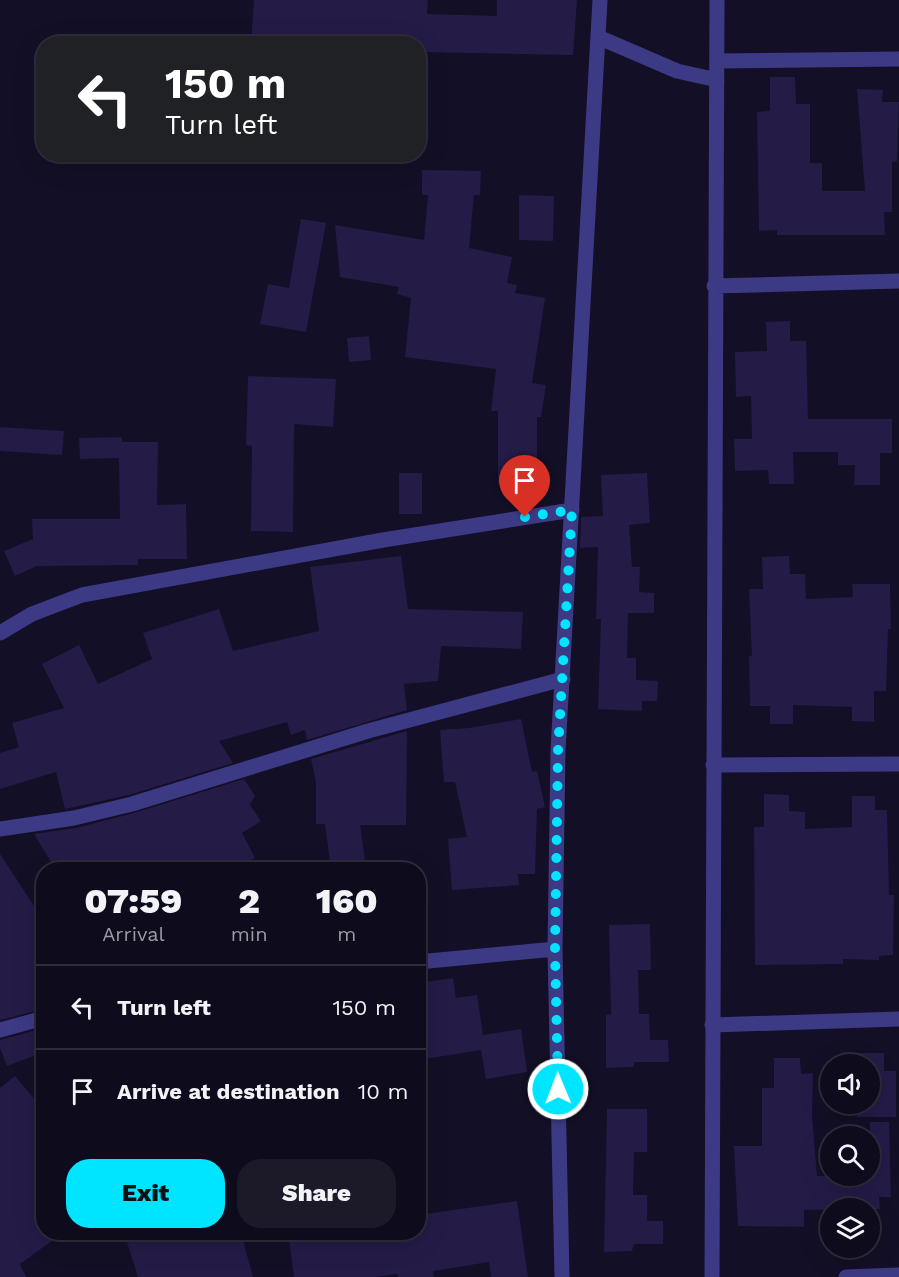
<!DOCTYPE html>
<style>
:root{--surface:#0e0b1c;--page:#1c1929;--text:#f1f3f6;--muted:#9b9ba3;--line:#2e2b3b;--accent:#00e5ff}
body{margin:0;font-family:"Work Sans",sans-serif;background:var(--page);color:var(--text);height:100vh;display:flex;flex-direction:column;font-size:22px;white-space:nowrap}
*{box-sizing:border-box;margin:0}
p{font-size:20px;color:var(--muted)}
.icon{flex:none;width:33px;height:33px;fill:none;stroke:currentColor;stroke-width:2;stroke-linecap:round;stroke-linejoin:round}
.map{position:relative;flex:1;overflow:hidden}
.details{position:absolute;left:36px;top:862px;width:390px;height:378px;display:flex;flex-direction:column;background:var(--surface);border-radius:24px;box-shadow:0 6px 24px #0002,0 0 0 2px var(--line)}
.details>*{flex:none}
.hud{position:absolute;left:36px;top:36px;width:390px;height:126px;border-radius:24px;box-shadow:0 6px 24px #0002,0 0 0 2px var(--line);background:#202124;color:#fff;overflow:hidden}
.controls{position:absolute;left:820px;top:1054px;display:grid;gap:12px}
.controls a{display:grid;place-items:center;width:60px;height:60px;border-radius:50%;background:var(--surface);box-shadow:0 6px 24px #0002,0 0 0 2px var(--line);font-size:30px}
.pin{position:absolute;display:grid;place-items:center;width:51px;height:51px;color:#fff;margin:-62px -26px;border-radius:50% 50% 50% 0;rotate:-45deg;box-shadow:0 0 6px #0007}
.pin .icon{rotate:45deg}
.me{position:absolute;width:66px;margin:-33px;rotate:359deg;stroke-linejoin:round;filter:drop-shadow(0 0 4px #0008)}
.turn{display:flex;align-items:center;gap:21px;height:126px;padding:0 30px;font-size:27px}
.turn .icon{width:78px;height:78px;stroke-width:2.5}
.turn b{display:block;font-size:42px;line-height:51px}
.eta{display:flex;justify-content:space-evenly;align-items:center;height:102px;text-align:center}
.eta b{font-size:36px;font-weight:800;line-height:42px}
.button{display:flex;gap:12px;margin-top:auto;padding:12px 30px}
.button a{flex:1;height:69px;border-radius:24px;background:var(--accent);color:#111;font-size:24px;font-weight:800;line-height:69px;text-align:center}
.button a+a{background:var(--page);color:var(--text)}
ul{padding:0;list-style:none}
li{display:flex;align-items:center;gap:18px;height:84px;padding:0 30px;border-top:2px solid var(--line)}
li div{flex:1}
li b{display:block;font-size:22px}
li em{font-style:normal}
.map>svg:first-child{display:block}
.building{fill:#241b47}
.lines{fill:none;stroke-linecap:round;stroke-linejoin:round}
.minor{stroke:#3d3a85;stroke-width:15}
.route{stroke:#00e5ff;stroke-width:10;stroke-dasharray:0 18}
</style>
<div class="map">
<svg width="899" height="1277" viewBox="0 0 899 1277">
<rect width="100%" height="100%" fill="#130f26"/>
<!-- building -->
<path class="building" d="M254 0H428L427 14 497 16V0H577L573 55 418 52V44H251Z
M770 77H795L796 104H810V163H822V191H865L857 89 883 90 882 102H899L897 161 892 162V212H884L885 235H777V230L759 231 757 112 770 111Z
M422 170 481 171 480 195H474L469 248 512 257 507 283 517 285 515 293 545 298 532 383 546 385 541 417H537V484H498V411H491L496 369 405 357 411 298 397 294 399 287 340 277 335 225 424 240 428 195H422Z
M519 195 554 196 553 241 519 240Z
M301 219 326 223 306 332 260 324 268 284 289 288Z
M790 321V341H806L808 419H892V453H880V485H854L855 465H838V452H793L794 484H769L768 470 735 471 734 439H752L751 396 736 397 735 352 767 351 766 322Z
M369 336 371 360 349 362 347 338Z
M248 376 336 379 333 427 294 424 293 532 251 531 252 446 246 445Z
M0 427 64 431 62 455 0 451Z
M122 437V442H158L157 505 186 504 187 559H138V565L37 566 15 576 4 551 33 539 32 519H120L119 458 80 459 79 438Z
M399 473H422V514H399Z
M647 473 650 523 629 525 632 567H640L639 592 654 593V613H628L627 658H636V680L658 681 657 701H642V711L598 709 601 619H596L598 547 580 548 581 517 603 516 601 475Z
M401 556 408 609 523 612 521 649 441 646 438 681 404 684 407 710 307 740 305 730 291 735 287 722 219 741 233 763 129 795 65 809 56 772 0 789V753L19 747 12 723 64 708 42 664 79 645 98 684 152 659 143 633 219 609 233 651 319 631 310 567Z
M789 556 790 574H805L806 599 853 597 852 584H890L891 629H888L886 691H874V722L852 721V707L793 705V724H770V706H750L749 656H752L749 589H763L762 557Z
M521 719 532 772 537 771 545 807 537 809 535 874H518L519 885 452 890 448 839 467 837 455 782H444L440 730 469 728Z
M407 731 406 825H360L366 867 331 870 325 824H316V782L311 759Z
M244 779 255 796 250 805 261 821 242 833 255 858 232 870H56L34 834 76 828 134 813Z
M764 794 789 795V811L805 812V829L852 827V796H875V810H887L889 895H894L893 955 879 956V960L843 959V964L755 965 754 827H764Z
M0 854 44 921V1009L0 1020Z
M650 924 651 970H638L639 1014H649L650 1040H668L669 1062H634V1067L606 1068V1015L611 1014 609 925Z
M453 978 456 998 477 995 483 1035 521 1029 527 1072 486 1079 481 1050 425 1059 418 1020V983Z
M44 1028V1052L7 1066 0 1048V1040Z
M857 1053H884V1071H896V1117H857V1104H870V1065H857Z
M774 1058H800L801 1074 813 1073 812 1116 817 1176H870V1122H889L891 1197H879L880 1209 804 1210V1227L738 1226 734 1146H762V1088H774Z
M15 1076 44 1110V1233H53L56 1238 20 1264 26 1277H0V1088Z
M607 1109H647V1152H634L633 1195H647V1221H663V1244H634L632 1251 604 1252Z
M517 1201 528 1277H491L489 1262 433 1271 434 1277H398L397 1274 375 1277H294L288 1233H418V1215Z
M124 1233H152L154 1238 173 1233H241L253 1277H138Z"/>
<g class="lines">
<!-- minor -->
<path class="minor" d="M598 37 677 71 717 80
M717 61 899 59
M714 286 899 281
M0 633 32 614 82 595 383 540 572 510
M713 765 899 764
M0 829 74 818 132 804 368 731 563 679
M418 962 555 949
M712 1025 899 1019
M0 1030 44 1018
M562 1277 555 949 558 751 600 0
M712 1277 717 0
M846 1277 899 1275"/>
</g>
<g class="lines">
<!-- route -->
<path class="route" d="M525 517 572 510 558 751 555 949 558 1089"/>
</g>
</svg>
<div class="controls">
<a><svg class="icon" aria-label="sound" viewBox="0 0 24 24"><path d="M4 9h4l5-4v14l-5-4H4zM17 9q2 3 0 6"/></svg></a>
<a><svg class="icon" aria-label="search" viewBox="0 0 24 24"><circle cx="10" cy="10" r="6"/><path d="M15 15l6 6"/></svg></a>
<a><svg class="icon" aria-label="layers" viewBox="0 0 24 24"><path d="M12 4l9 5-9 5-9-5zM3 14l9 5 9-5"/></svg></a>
</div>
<div class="pin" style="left:525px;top:517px;background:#d93025"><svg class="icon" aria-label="arrive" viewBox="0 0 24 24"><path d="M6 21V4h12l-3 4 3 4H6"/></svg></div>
<svg class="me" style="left:558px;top:1089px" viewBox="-20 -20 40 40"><circle r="17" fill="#00e5ff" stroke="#fff" stroke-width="3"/><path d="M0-11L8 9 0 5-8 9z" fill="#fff"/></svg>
<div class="hud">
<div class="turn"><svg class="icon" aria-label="left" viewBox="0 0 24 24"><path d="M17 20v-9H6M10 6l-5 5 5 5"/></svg><div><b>150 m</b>Turn left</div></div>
</div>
<section class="details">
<div class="eta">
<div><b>07:59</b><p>Arrival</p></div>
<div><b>2</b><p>min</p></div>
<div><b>160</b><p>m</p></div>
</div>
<ul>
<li><svg class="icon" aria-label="left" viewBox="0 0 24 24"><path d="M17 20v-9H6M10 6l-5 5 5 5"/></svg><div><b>Turn left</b></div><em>150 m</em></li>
<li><svg class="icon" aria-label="arrive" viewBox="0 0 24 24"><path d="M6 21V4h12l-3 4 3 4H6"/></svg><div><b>Arrive at destination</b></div><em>10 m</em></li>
</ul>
<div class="button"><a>Exit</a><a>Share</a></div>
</section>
</div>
